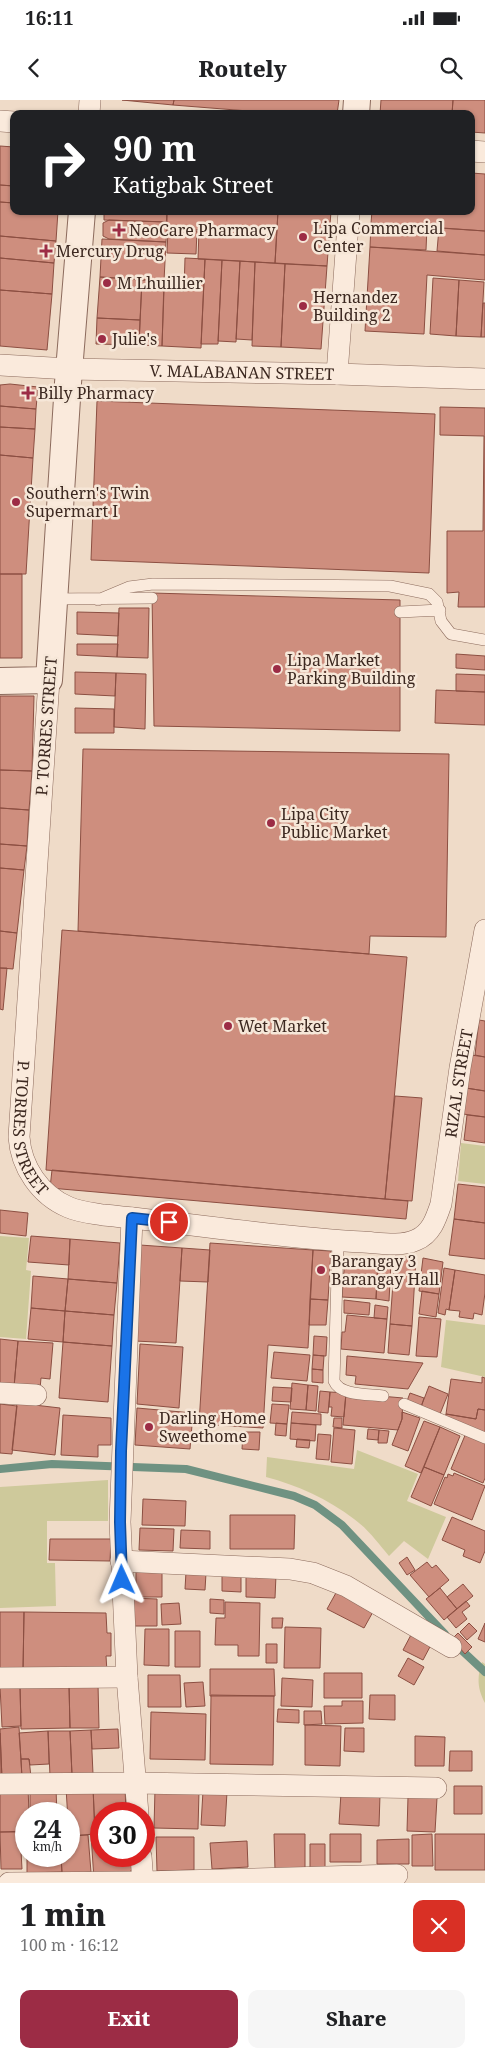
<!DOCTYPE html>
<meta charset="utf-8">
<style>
:root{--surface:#fff;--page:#f6f6f6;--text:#202124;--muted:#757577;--accent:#9c2c45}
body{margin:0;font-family:"Noto Serif",serif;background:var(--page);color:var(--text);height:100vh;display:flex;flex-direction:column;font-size:19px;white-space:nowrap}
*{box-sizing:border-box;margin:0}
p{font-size:16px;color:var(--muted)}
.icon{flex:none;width:28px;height:28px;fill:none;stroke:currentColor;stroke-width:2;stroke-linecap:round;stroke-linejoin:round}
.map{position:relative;height:1783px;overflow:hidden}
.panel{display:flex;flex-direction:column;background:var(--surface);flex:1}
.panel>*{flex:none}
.guide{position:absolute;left:10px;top:10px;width:465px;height:105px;border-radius:10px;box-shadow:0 1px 4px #0004;background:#202124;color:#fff;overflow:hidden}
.speed{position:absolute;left:15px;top:1702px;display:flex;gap:10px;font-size:25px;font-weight:700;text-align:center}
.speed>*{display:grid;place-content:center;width:65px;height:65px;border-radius:50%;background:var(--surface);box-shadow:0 1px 4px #0004;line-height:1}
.speed small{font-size:12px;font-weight:400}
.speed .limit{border:8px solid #d22;background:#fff;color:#111}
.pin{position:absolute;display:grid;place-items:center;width:42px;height:42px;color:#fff;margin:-21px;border:2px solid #fff;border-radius:50%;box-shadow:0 1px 5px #0007}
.me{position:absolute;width:55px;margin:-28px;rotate:359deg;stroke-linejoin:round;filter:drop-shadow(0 0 4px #0008)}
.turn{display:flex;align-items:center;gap:18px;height:105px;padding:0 20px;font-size:22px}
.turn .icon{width:65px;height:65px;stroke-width:2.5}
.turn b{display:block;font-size:35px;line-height:42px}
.round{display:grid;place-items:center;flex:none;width:52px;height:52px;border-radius:10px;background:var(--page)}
.summary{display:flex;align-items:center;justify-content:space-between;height:85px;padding:0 20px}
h1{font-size:30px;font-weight:800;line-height:38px}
.action{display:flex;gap:10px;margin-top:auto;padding:10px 20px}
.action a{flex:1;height:58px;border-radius:10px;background:var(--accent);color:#fff;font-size:20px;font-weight:800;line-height:58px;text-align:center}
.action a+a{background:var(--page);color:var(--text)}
.status{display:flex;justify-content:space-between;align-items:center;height:35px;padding:0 25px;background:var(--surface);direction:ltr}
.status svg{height:14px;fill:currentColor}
header{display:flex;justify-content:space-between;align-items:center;height:65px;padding:0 20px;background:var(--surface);font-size:22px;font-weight:800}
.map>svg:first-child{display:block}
.green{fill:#cec99b}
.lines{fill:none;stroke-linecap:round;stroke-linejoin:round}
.stream{stroke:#6f9282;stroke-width:8}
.building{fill:#ce8e7e;stroke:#8c4f42}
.service-casing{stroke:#8c6b5d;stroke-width:12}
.minor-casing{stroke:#8c6b5d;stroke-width:22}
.tertiary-casing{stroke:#8c6b5d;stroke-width:28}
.service{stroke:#faeadc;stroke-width:11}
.minor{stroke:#faeadc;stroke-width:21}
.tertiary{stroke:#faeadc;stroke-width:26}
.route-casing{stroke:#114b97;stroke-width:12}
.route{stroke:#1a73e8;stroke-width:9}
.poi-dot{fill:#9c2c45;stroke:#f6e7d8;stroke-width:2}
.labels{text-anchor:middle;stroke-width:5;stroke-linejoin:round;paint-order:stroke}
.poi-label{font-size:16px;fill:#3c2820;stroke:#f6e7d8;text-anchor:start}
.street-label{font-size:16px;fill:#3c2820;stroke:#f6e7d8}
</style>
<div class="status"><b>16:11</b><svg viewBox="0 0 49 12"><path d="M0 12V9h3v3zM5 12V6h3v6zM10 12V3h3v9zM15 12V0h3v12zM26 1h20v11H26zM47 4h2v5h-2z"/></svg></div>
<header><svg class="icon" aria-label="back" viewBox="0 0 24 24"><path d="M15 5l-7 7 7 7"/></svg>Routely<svg class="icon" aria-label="search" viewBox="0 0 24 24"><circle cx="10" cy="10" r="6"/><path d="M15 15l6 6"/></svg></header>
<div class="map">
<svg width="485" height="1783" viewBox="0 0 485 1783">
<rect width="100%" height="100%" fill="#efdbc8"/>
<!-- green -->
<path class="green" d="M461 1043 485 1046V1084L458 1081Z
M0 1136 29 1138 26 1170 31 1171 26 1239 0 1237Z
M446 1220 485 1225V1277L441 1267Z
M357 1350 418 1374 407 1401 446 1417 428 1459 404 1441 389 1456C378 1443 368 1429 354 1419 328 1399 297 1385 266 1377L267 1357 354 1369Z
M108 1380V1421H47V1463H55L56 1506 0 1508V1387Z
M482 1562 485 1564V1603C477 1588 477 1577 482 1562Z"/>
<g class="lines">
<!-- stream -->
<path class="stream" d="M0 1369 52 1364 186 1369 294 1396 315 1405 342 1425 445 1534
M455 1544 485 1572"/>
</g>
<!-- building -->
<path class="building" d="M122 0H174L173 5Z
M174 0H339L337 14H286L173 5Z
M381 0H453L452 14H380Z
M453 0H485V33L471 32V14H452Z
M0 46 14 47V86L0 85Z
M471 73 485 74V131L371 123 372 111H471Z
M0 85 14 86V103L0 102Z
M0 102 14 103V111H58L56 141 0 136Z
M104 111H167V122L104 120Z
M167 111H278L275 163 198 159 199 130 166 129Z
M278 111H331L327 166 275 163Z
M109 120 167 122 166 142 109 139 103 136V123Z
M371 123 427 127 426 150 370 147Z
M439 128 485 131V155L437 151Z
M168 130 197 131 196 154 167 153Z
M0 136 56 141 54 163 0 158Z
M102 139 166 142 164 181 100 177Z
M370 147 485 155V180L427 175 424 234 365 231Z
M0 158 54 163 52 194 0 190Z
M185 158 205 159 201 248 162 246 164 190 184 191Z
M205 159 222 160 218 244H201Z
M222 160 240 161 236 242 218 241Z
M240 161 255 162 252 240 236 239Z
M255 162 285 164 281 247 252 246Z
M285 164 327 166 321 249 281 247Z
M100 177 142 180 140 220 97 218Z
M433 178 459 180 456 236 430 234Z
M142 180 164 181 162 246 139 245Z
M459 180 484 182 481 237 456 236Z
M0 190 52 194 47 250 0 246Z
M483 203H485V237H481Z
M97 218 140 220 139 245 96 244Z
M10 284 38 287 36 309 0 306V285Z
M97 301 435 314 429 473 91 460Z
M0 306 36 309 35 329 0 327Z
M440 307 485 308V507H458L459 492 447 493V431H483L484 336 440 335Z
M0 327 35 329 33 358 0 355Z
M0 355 33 358 26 474H0Z
M0 474H22V558H0Z
M152 493 400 500V631L154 626Z
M119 508H149L148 558 117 557Z
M77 512 119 513 118 536 77 534Z
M77 544H118L117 557 77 555Z
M456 554 485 556V570L456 568Z
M75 572 116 573 115 596 75 594Z
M116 573 146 574 145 629 114 627Z
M456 574 485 575V592L456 591Z
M436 590 485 592V625L435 623Z
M0 596H34L32 671 0 670Z
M75 608 114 609V633H75Z
M83 649 449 654 446 837 370 836 369 854 78 831Z
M0 670 32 671 29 710 0 708Z
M0 708 29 710 27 746 0 744Z
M0 744 27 746 24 770 0 768Z
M0 768 24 770 17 833 0 831Z
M62 830 407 857 385 1099 46 1070Z
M0 831 17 833 13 869 0 868Z
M0 868H7L3 910 0 909Z
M479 920 485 921V957L475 955Z
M471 955 485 957V991L466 988Z
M466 988 485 991V1017L463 1014Z
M395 996 422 998 412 1101 385 1099Z
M467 1015 485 1017V1043L464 1040Z
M52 1070 408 1101 406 1119 50 1088Z
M458 1084 485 1087V1123L454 1119Z
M0 1110 28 1113 26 1136 0 1133Z
M454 1119 485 1123V1159L449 1155Z
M31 1136 70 1139 69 1165 28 1162Z
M70 1139 120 1143 117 1183 68 1179Z
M210 1143 313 1150 308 1248 268 1245 263 1328 199 1324Z
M140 1145 182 1148 176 1243 135 1241Z
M182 1148 210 1150 208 1182 180 1181Z
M313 1150 331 1151 328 1200 310 1199Z
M395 1156 416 1158 412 1226 390 1224Z
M345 1158 378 1161 376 1199 342 1197Z
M423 1158 443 1162 439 1194 419 1191Z
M378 1161 391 1162 389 1201 376 1199Z
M444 1168 455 1170 449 1210 446 1209 445 1215 438 1213Z
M455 1170 485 1175V1193L482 1215 474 1213 473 1219 459 1217 460 1211 449 1210Z
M33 1176 68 1179 65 1211 31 1208Z
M68 1179 117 1183 114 1215 65 1211Z
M422 1191 439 1194 436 1217 419 1214Z
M310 1199 328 1200 326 1225H309Z
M344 1200 370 1203 369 1215 344 1213Z
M375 1205 388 1207 387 1219 374 1218Z
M31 1208 65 1211 63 1242 28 1239Z
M65 1211 114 1215 112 1246 63 1242Z
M347 1215 387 1219 384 1253 341 1249 342 1232H345Z
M419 1217 441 1219 437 1257 416 1256Z
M390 1224 412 1226 409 1255 388 1253Z
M314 1236 327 1237 326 1256 313 1255Z
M0 1239 18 1241 14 1287 0 1286Z
M18 1241 53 1243 50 1279 41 1278 40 1289 14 1287Z
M63 1242 112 1246 108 1302 59 1298Z
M140 1244 183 1247 179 1308 137 1304Z
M274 1252 310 1255 307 1281 271 1278Z
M313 1255 324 1256 323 1270 312 1269Z
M347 1256 423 1263 408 1289 355 1284 356 1276 346 1275Z
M312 1269 323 1270V1283L312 1282Z
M482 1277 485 1278V1310L478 1309 476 1319 446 1314 451 1279 482 1283Z
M292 1283 308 1285 306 1310 290 1309Z
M308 1285 318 1286 316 1311 306 1310Z
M429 1286 448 1294 440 1314 421 1307Z
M273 1287 292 1288 291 1302 272 1301Z
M320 1291 330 1292 328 1313 318 1312Z
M330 1292 346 1293 344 1317 331 1316 332 1307H329Z
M346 1293 403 1298 402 1319 398 1330 343 1325Z
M410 1293 424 1298 421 1307 407 1301Z
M17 1303 60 1308 55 1355 12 1350Z
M0 1304 17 1306 12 1354 0 1353Z
M272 1304 289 1305 287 1324 270 1323Z
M137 1308 193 1313 190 1349 135 1345Z
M478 1309 485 1310V1335L444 1319 446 1314 476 1319Z
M292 1312 321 1314V1325L291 1323Z
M402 1312 420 1318 408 1351 392 1345 402 1319Z
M63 1315 111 1318V1345H98V1357L61 1355Z
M334 1318H342V1328L333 1327Z
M424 1321 440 1327 421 1373 405 1366Z
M276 1323 287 1324 286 1336 275 1335Z
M291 1323 316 1325 315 1341 290 1339Z
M440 1327 460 1336 444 1375 424 1367Z
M334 1328 355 1330 352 1364 331 1362Z
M368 1329 379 1330 378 1340 367 1339Z
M379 1330 389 1331 387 1343H378Z
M243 1332H260L259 1350 242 1349Z
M466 1333 485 1341V1378L483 1383 451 1369Z
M318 1334 331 1335 329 1360 316 1359Z
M297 1339 310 1340 309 1348 296 1347Z
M424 1367 444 1375 431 1406 411 1397Z
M454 1373 485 1386 472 1420 434 1404 445 1377 447 1378 448 1374 453 1376Z
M143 1399 186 1401 185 1426 142 1425Z
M230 1415H295L294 1449H230Z
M452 1417 485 1431V1451L480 1463 463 1456 465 1450 442 1440Z
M140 1428 174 1429 173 1451 139 1450Z
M181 1430 210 1431V1449L180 1448Z
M50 1439H111L110 1461 49 1460Z
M407 1457 415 1470 407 1475 399 1463Z
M427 1462 432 1468 436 1465 449 1480 429 1497 410 1475Z
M136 1472H162V1497H136Z
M186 1472 206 1473 205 1490 185 1489Z
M246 1474 276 1475 275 1498 246 1497Z
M222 1475 241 1476V1492L222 1491Z
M463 1484 473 1496 457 1509 447 1497Z
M440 1488 457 1509 444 1520 426 1499Z
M337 1491 374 1510 364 1528 327 1509Z
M131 1498 157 1499V1526H131Z
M210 1499 224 1500V1514L210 1513Z
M466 1501 470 1506 462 1512 467 1519 456 1528 447 1517Z
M225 1502 260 1503 259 1556H238V1545H215L216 1518H225Z
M179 1503 181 1524 162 1525 161 1504Z
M0 1512H24L23 1571H0Z
M24 1512 106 1513 107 1533H111V1556H106L107 1572 23 1571Z
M272 1518H283L282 1528H272Z
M469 1523 477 1531 467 1540 460 1532Z
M485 1523V1542L478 1539Z
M285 1527 321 1528 320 1568H284Z
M145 1529H169V1566L144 1565Z
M175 1531H200V1567H175Z
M412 1533 432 1543 423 1560 403 1550Z
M458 1533 472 1547 465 1554 452 1539Z
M266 1544H277V1563H266Z
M408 1558 424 1567 414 1585 398 1576Z
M210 1569H274L275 1596H210Z
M324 1573H362V1598H324Z
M148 1575H180L181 1607H148Z
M282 1578 313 1580 312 1607 281 1606Z
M203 1582 205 1606 186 1607 184 1583Z
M98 1584 99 1628H70L69 1585Z
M69 1585 70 1628 21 1629 20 1586Z
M0 1586H20L21 1626 2 1627Z
M211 1595 274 1596 273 1665 210 1664Z
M370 1595H395V1620L369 1619Z
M342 1601H363V1623L325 1624 324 1606H342Z
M278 1609 299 1610V1623L277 1622Z
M304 1611H321L322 1624 304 1625Z
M151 1612 206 1614 205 1660 150 1659Z
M305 1625 341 1626 340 1666 305 1665Z
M19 1627 22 1678 2 1679 0 1629Z
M345 1628H364V1652L344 1651Z
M118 1629 119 1648 92 1649 91 1630Z
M91 1630 93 1674 72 1675 70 1631Z
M48 1631H70L72 1675 50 1676Z
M48 1631 49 1664 30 1665 29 1659H21L19 1633Z
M0 1633 2 1679H0Z
M415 1636 445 1637 444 1666H415Z
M450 1651H472V1671H449Z
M21 1659H29L31 1677 22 1678Z
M125 1686 126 1714H101V1734H95L93 1687Z
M454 1686H482V1714H454Z
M28 1687 29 1714H26V1731L0 1732V1688Z
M93 1687 95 1734 69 1736 66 1688Z
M56 1689 57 1714H30V1690Z
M155 1689 199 1691 198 1729 154 1728Z
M203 1691 227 1692 225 1726 201 1725Z
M341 1693 380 1695 379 1726 339 1724Z
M408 1697 437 1698 435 1732 407 1731Z
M0 1732H20L22 1769H1Z
M91 1734H101V1756H132L133 1769 131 1770 132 1777 94 1780Z
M274 1734H305V1770H275Z
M330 1734H361V1762H330Z
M432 1734 433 1766H412V1735Z
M435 1734H485V1770H435Z
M88 1735 91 1772 62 1774 61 1756H69V1736Z
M156 1737H194V1770L157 1771Z
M409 1739V1764H377V1740Z
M247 1741 248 1767 212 1769 210 1743Z
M310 1744H325V1770H310Z
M27 1756H61L62 1772 27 1773Z"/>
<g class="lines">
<defs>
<path id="service" d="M54 499 152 498
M98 500 129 487 153 484 390 486 429 494 437 502 441 521 451 534 485 540
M400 512 440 510
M338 1141 334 1281C340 1296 369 1294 383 1296
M404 1304 485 1338"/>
<g id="minor">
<path d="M89 14 90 0"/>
<path d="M0 21 14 22"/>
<path d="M471 51 485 52"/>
<path id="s1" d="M0 265 69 269 337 274 485 279"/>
<path d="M337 274 349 111"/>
<path id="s2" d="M49 580 19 1037C21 1067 40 1095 68 1107 79 1112 91 1113 103 1115 190 1123 276 1138 363 1142 380 1143 401 1147 416 1140 431 1134 436 1119 441 1104L460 968 485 830"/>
<path d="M132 1118 120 1422 127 1577 138 1714"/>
<path d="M0 1293 36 1295"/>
<path d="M121 1461 290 1469 313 1473 346 1486 451 1547"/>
<path d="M0 1578 127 1577"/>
<path d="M0 1684 135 1683 436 1688"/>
<path d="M141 1756 143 1783"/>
<path d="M9 1783 143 1782 397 1775"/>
</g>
<path id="tertiary" d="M356 14 357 0
M0 581 49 580 68 283 82 111"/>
</defs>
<!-- service casing -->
<use href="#service" class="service-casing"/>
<!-- minor casing -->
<use href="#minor" class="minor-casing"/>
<!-- tertiary casing -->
<use href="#tertiary" class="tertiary-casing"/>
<!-- service -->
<use href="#service" class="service"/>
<!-- minor -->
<use href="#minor" class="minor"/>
<!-- tertiary -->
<use href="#tertiary" class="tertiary"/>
</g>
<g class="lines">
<defs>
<path id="route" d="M122 1480 120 1422 121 1351 132 1118 169 1122"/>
</defs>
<!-- route casing -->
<use href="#route" class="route-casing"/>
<!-- route -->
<use href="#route" class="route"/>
</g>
<!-- markers -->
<g class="poi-dot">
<path d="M116.5 122.5h5v5h5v5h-5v5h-5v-5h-5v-5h5z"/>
<circle cx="303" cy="137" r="5"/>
<path d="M43.5 143.5h5v5h5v5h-5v5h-5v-5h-5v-5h5z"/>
<circle cx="107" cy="183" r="5"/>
<circle cx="303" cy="206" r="5"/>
<circle cx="102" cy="239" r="5"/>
<path d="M25.5 285.5h5v5h5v5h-5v5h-5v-5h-5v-5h5z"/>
<circle cx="16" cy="402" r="5"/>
<circle cx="277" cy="569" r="5"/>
<circle cx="271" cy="723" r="5"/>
<circle cx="228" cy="926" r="5"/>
<circle cx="321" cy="1170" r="5"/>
<circle cx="149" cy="1327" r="5"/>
</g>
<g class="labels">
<!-- poi labels -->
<g class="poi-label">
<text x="313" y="134">Lipa Commercial<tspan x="313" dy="18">Center</tspan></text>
<text x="129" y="136">NeoCare Pharmacy</text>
<text x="56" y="157">Mercury Drug</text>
<text x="117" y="189">M Lhuillier</text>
<text x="313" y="203">Hernandez<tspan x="313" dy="18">Building 2</tspan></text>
<text x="112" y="245">Julie's</text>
<text x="38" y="299">Billy Pharmacy</text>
<text x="26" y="399">Southern's Twin<tspan x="26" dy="18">Supermart I</tspan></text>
<text x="287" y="566">Lipa Market<tspan x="287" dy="18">Parking Building</tspan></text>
<text x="281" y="720">Lipa City<tspan x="281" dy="18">Public Market</tspan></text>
<text x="238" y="932">Wet Market</text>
<text x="331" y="1167">Barangay 3<tspan x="331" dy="18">Barangay Hall</tspan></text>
<text x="159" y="1324">Darling Home<tspan x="159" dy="18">Sweethome</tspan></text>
</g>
<!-- street labels -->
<g class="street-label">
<text dy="6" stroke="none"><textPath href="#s1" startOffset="242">V. MALABANAN STREET</textPath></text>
<text transform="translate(46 626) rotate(-86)" y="6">P. TORRES STREET</text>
<text dy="6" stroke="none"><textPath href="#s2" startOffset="1066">RIZAL STREET</textPath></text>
<text dy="6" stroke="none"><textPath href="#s2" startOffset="451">P. TORRES STREET</textPath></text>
</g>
</g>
</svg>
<div class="speed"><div>24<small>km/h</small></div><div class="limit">30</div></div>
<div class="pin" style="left:169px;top:1122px;background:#d93025"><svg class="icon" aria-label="arrive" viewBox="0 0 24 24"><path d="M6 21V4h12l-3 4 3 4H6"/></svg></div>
<svg class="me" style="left:122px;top:1480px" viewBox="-20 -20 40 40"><path d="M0-17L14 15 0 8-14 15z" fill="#1a73e8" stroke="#fff" stroke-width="4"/></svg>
<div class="guide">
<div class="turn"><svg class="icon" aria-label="right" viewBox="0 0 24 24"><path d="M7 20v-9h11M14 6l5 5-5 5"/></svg><div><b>90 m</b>Katigbak Street</div></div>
</div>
</div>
<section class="panel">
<div class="summary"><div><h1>1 min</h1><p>100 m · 16:12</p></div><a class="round" style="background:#d93025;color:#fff"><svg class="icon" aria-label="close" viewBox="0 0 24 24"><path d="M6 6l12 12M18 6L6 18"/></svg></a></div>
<div class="action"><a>Exit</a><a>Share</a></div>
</section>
